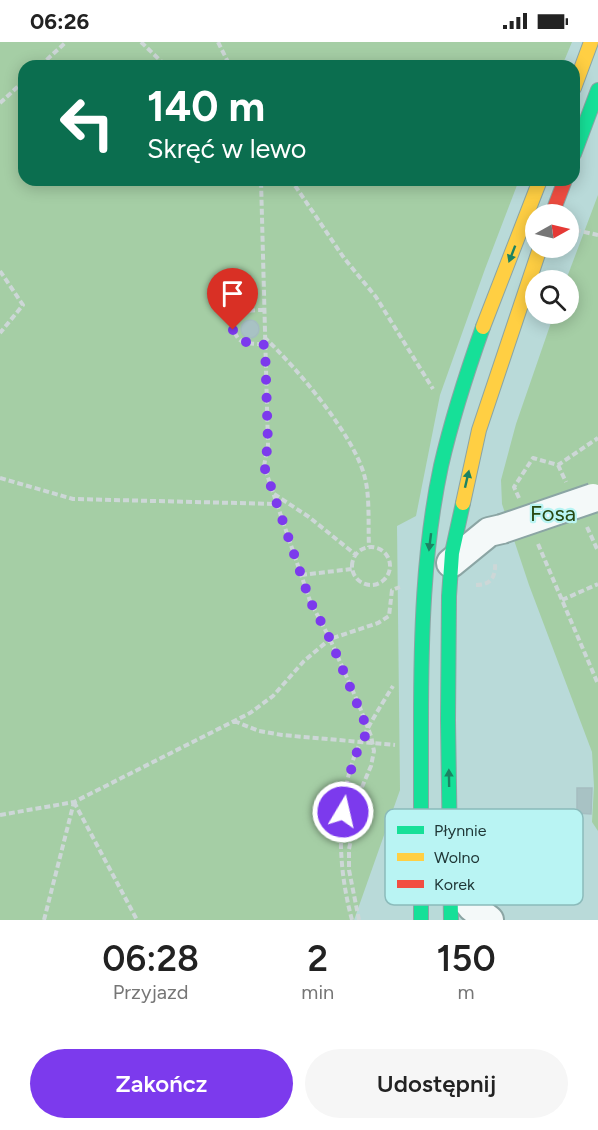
<!DOCTYPE html>
<html lang="pl">
<meta charset="utf-8">
<style>
:root{--surface:#fff;--page:#f6f6f6;--text:#222;--muted:#767676;--accent:#7c3aed}
body{margin:0;font-family:Figtree,sans-serif;background:var(--page);color:var(--text);height:100vh;display:flex;flex-direction:column;font-size:22px;white-space:nowrap}
*{box-sizing:border-box;margin:0}
p{font-size:20px;color:var(--muted)}
.icon{flex:none;width:33px;height:33px;fill:none;stroke:currentColor;stroke-width:2;stroke-linecap:round;stroke-linejoin:round}
.map{position:relative;height:878px;overflow:hidden}
.details{display:flex;flex-direction:column;background:var(--surface);flex:1}
.details>*{flex:none}
.banner{position:absolute;left:18px;top:18px;width:562px;height:126px;border-radius:18px;box-shadow:0 3px 15px #0003;background:#0b6e4f;color:#fff;overflow:hidden}
.needle{width:39px;rotate:82deg}
.fabs{position:absolute;left:525px;top:162px;display:grid;gap:12px}
.fabs a{display:grid;place-items:center;width:54px;height:54px;border-radius:50%;background:var(--surface);box-shadow:0 3px 15px #0003;font-size:30px}
.pin{position:absolute;display:grid;place-items:center;width:51px;height:51px;color:#fff;margin:-62px -26px;border-radius:50% 50% 50% 0;rotate:-45deg;box-shadow:0 0 6px #0007}
.pin .icon{rotate:45deg}
.me{position:absolute;width:66px;margin:-33px;rotate:9deg;stroke-linejoin:round;filter:drop-shadow(0 0 4px #0008)}
.turn{display:flex;align-items:center;gap:21px;height:126px;padding:0 30px;font-size:27px}
.turn .icon{width:78px;height:78px;stroke-width:2.5}
.turn b{display:block;font-size:42px;line-height:51px}
.eta{display:flex;justify-content:space-evenly;align-items:center;height:102px;text-align:center}
.eta b{font-size:36px;font-weight:600;line-height:42px}
.primary-button{display:flex;gap:12px;margin-top:auto;padding:12px 30px}
.primary-button a{flex:1;height:69px;border-radius:36px;background:var(--accent);color:#fff;font-size:24px;font-weight:600;line-height:69px;text-align:center}
.primary-button a+a{background:var(--page);color:var(--text)}
.status{display:flex;justify-content:space-between;align-items:center;height:42px;padding:0 30px;background:var(--surface);direction:ltr}
.status svg{height:16px;fill:currentColor}
.map>svg:first-child{display:block}
.green{fill:#a5cea5}
.building{fill:#a8c2c4;stroke:#a5bdc0;stroke-width:1.5}
.lines{fill:none;stroke-linecap:round;stroke-linejoin:round}
.street-casing{stroke:#8ba5a4;stroke-width:32}
.fast-casing{stroke:#8ba5a4;stroke-width:16}
.slow-casing{stroke:#8ba5a4;stroke-width:16}
.jam-casing{stroke:#8ba5a4;stroke-width:16}
.path{stroke:#cdd7d7;stroke-width:4;stroke-dasharray:6 3;stroke-linecap:butt}
.street{stroke:#f4f9f9;stroke-width:28}
.fast{stroke:#16e098;stroke-width:14}
.slow{stroke:#ffcf43;stroke-width:14}
.jam{stroke:#f24e42;stroke-width:14}
.street-bridge-casing{stroke:#8ba5a4;stroke-width:32;stroke-linecap:butt}
.street-bridge{stroke:#f4f9f9;stroke-width:28}
.oneway{fill:#1c8363}
.route{stroke:#7c3aed;stroke-width:10;stroke-dasharray:0 18}
.labels{text-anchor:middle;stroke-width:4.5;stroke-linejoin:round;paint-order:stroke}
.park-label{font-size:22px;fill:#274811;stroke:#b9f4f3}
.key{fill:#b9f4f3;stroke:#8bbbbb;stroke-width:1.5}
.key-label{font-size:16px;fill:#203737}
</style>
<div class="status"><b>06:26</b><svg viewBox="0 0 49 12"><path d="M0 12V9h3v3zM5 12V6h3v6zM10 12V3h3v9zM15 12V0h3v12zM26 1h20v11H26zM47 4h2v5h-2z"/></svg></div>
<div class="map">
<svg width="598" height="878" viewBox="0 0 598 878">
<rect width="100%" height="100%" fill="#b9dad9"/>
<!-- green -->
<path class="green" d="M0 0H572L562 24H24V138H519L485 227 440 353 416 474 397 484 400 748 354 878H0Z
M598 153V789L592 780 594 744 592 710 529 543 502 462 501 438 516 382 554 272H568V238H566Z"/>
<!-- building -->
<path class="building" d="M241 287a9 9 0 1 1 18 0a9 9 0 1 1-18 0Z
M577 746H592L591 772 577 771Z"/>
<g class="lines">
<defs>
<path id="street" d="M451 521 489 490 502 487
M450 838 472 865 489 878"/>
<path id="fast" d="M574 112 598 48
M421 878C421 813 421 747 421 682 421 596 423 508 441 424 452 376 467 330 483 285
M451 878 448 678 449 554 452 511 463 461"/>
<path id="slow" d="M574 46 591 0
M483 285 540 138
M463 461 479 388 540 206"/>
<path id="jam" d="M552 172 565 138"/>
</defs>
<!-- street casing -->
<use href="#street" class="street-casing"/>
<!-- fast casing -->
<use href="#fast" class="fast-casing"/>
<!-- slow casing -->
<use href="#slow" class="slow-casing"/>
<!-- jam casing -->
<use href="#jam" class="jam-casing"/>
<!-- path -->
<path class="path" d="M141 0 166 24
M218 0 230 24
M40 24 66 0
M0 61 24 39
M288 138 296 145 344 216 376 255 433 347
M575 188 598 193
M0 229 23 263 0 291
M264 268C251 268 233 268 234 285 234 289 236 295 240 298 246 302 257 302 265 302
M264 295C296 325 355 394 365 436 370 455 368 485 369 505
M558 423 566 440
M0 436 73 457 277 462
M274 452 309 475 356 513
M519 456 514 445 533 416 558 423 598 396
M587 485 598 509
M538 502 598 642
M352 524a19 19 0 1 1 38 0a19 19 0 1 1-38 0Z
M301 533 352 527
M476 543C492 543 496 534 495 519
M562 558 598 542
M234 679 259 689 282 693 395 703
M74 760 137 878
M0 773 74 760 250 671 273 654 304 619 330 597 310 559 264 424 268 403 261 138
M44 878 74 760
M352 878C338 826 336 770 353 718 361 695 380 665 393 644
M359 878 349 828V807L362 745 371 724 374 709 371 694 359 663 330 597 378 581 389 574 392 548 400 545"/>
<!-- street -->
<use href="#street" class="street"/>
<!-- fast -->
<use href="#fast" class="fast"/>
<!-- slow -->
<use href="#slow" class="slow"/>
<!-- jam -->
<use href="#jam" class="jam"/>
<defs>
<path id="street-bridge" d="M502 487 593 456"/>
</defs>
<!-- street-bridge casing -->
<use href="#street-bridge" class="street-bridge-casing"/>
<!-- street-bridge -->
<use href="#street-bridge" class="street-bridge"/>
</g>
<!-- one-way arrows -->
<defs><path id="oneway-solid" d="M-6-.8H1V-3.2L6.5 0L1 3.2V.8H-6Z" transform="scale(1.5)"/></defs>
<g class="oneway">
<use href="#oneway-solid" transform="translate(512 212) rotate(111)"/>
<use href="#oneway-solid" transform="translate(467 437) rotate(-77)"/>
<use href="#oneway-solid" transform="translate(430 500) rotate(97)"/>
<use href="#oneway-solid" transform="translate(449 736) rotate(-91)"/>
</g>
<g class="lines">
<!-- route -->
<path class="route" d="M233 288C242 303 249 300 265 303L268 403 264 424 310 559 330 597 368 688 353 718 343 770"/>
</g>
<g class="labels">
<!-- park labels -->
<g class="park-label">
<text x="553" y="479">Fosa</text>
</g>
</g>
<!-- legend -->
<rect x="385" y="767" width="198" height="96" rx="9" class="key"/>
<rect x="397" y="784" width="27" height="8" fill="#16e098"/>
<rect x="397" y="811" width="27" height="8" fill="#ffcf43"/>
<rect x="397" y="838" width="27" height="8" fill="#f24e42"/>
<g class="key-label">
<text x="434" y="794">Płynnie</text>
<text x="434" y="821">Wolno</text>
<text x="434" y="848">Korek</text>
</g>
</svg>
<div class="fabs">
<a><svg class="needle" viewBox="-14 -14 28 28"><path d="M0-13l5 13h-10z" fill="#e53935"/><path d="M0 13l5-13h-10z" fill="#767676"/></svg></a>
<a><svg class="icon" aria-label="search" viewBox="0 0 24 24"><circle cx="10" cy="10" r="6"/><path d="M15 15l6 6"/></svg></a>
</div>
<div class="pin" style="left:233px;top:288px;background:#d93025"><svg class="icon" aria-label="arrive" viewBox="0 0 24 24"><path d="M6 21V4h12l-3 4 3 4H6"/></svg></div>
<svg class="me" style="left:343px;top:770px" viewBox="-20 -20 40 40"><circle r="17" fill="#7c3aed" stroke="#fff" stroke-width="3"/><path d="M0-11L8 9 0 5-8 9z" fill="#fff"/></svg>
<div class="banner">
<div class="turn"><svg class="icon" aria-label="left" viewBox="0 0 24 24"><path d="M17 20v-9H6M10 6l-5 5 5 5"/></svg><div><b>140 m</b>Skręć w lewo</div></div>
</div>
</div>
<section class="details">
<div class="eta">
<div><b>06:28</b><p>Przyjazd</p></div>
<div><b>2</b><p>min</p></div>
<div><b>150</b><p>m</p></div>
</div>
<div class="primary-button"><a>Zakończ</a><a>Udostępnij</a></div>
</section>
